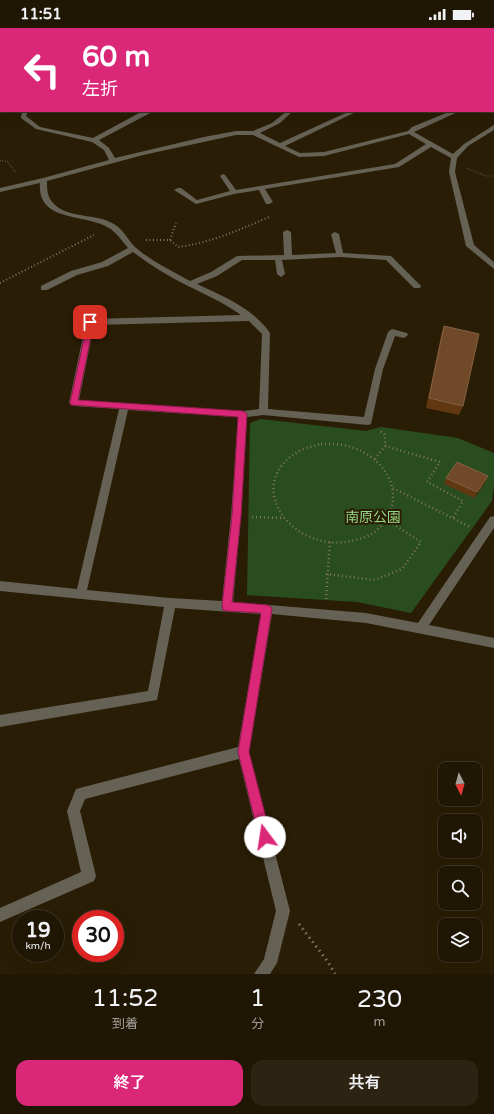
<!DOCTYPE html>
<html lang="ja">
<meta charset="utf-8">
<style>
:root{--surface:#201604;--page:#2d2313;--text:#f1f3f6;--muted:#a29f9a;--line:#3d3526;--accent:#db2777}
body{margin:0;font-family:"Varela Round","Noto Sans JP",sans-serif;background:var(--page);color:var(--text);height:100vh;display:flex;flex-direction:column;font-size:15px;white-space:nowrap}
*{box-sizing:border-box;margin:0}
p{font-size:13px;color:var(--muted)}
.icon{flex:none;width:22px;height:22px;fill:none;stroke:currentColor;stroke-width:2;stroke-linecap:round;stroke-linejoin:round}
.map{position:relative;height:946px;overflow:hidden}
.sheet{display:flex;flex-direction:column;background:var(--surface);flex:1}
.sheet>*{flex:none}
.banner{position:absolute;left:0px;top:0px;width:494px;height:84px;box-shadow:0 4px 16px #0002,0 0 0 1px var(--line);background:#db2777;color:#fff;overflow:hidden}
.needle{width:26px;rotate:174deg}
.tools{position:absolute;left:438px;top:734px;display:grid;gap:8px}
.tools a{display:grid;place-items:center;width:44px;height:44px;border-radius:8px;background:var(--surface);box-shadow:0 4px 16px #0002,0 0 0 1px var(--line);font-size:20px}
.speed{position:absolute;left:12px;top:882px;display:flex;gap:8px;font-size:20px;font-weight:700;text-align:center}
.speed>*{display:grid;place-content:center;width:52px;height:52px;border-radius:50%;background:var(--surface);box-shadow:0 4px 16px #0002,0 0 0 1px var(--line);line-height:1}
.speed small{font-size:10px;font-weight:400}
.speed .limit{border:6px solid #d22;background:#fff;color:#111}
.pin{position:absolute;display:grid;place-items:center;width:34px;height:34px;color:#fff;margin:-17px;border-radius:8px;box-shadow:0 2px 6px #0006}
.me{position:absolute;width:44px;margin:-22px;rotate:346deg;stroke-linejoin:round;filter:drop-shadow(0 0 3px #0008)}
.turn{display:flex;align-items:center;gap:14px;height:84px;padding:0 16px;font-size:18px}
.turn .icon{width:52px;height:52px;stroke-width:2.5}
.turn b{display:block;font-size:28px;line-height:34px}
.eta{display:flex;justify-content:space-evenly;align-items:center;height:68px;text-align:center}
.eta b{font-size:24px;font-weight:600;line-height:28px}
.cta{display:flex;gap:8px;margin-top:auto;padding:8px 16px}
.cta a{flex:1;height:46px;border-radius:12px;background:var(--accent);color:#fff;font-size:16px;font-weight:600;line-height:46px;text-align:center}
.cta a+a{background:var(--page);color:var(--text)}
.status{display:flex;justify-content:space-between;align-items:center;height:28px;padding:0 20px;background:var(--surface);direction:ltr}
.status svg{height:11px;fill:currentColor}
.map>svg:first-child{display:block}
.green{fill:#2a4d1f}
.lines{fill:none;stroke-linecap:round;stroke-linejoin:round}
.path-far3{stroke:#817662;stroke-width:1.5;stroke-dasharray:0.5 2;stroke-linecap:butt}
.path-far2{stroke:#817662;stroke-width:2;stroke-dasharray:1 2.5;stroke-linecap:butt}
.path-far1{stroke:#817662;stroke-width:2.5;stroke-dasharray:1 3;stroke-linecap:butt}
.path{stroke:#817662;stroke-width:3;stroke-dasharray:1.5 4;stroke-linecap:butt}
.minor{fill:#666155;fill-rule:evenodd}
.major{fill:#ada38b;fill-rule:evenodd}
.wall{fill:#623813}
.shaded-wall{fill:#462605}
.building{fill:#704a28;stroke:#836142}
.route{fill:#db2777;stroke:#8e194d}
.labels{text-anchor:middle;stroke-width:4;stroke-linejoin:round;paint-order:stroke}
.park-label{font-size:14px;fill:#94d582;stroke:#2a1d05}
</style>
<div class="status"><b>11:51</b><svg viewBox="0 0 49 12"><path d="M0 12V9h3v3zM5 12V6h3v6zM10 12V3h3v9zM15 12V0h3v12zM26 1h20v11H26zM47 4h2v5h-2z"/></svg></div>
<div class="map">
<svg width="494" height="946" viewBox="0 0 494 946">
<rect width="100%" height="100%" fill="#2a1d05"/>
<!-- green -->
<path class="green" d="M261 391 366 403 381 399 458 410 494 425V457L492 473 411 585 357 574 247 567 250 395Z"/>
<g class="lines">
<!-- path-far3 -->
<path class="path-far3" d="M0 133H7L16 145
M466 140 486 148H494"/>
<!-- path-far2 -->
<path class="path-far2" d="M146 212H170L178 219C210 215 239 202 269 189
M170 212 176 195
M0 255 94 207"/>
<!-- path-far1 -->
<path class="path-far1" d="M321 416C332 416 344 416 354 420 390 433 408 472 378 501 371 508 361 511 351 513 293 526 239 456 301 422 307 419 314 418 321 416Z
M385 418 440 434 427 454 463 473 453 490
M375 431 385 418V407L379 402
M393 460 470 499
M252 489 283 490
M326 546 375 552 402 541 421 514 387 492
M326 571 330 514"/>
<!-- path -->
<path class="path" d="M299 896 328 934 335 946"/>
<!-- minor -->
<path class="minor" d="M328 0H334V1H328Z
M482 0H491L492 1H483Z
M493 16H494V20H493Z
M0 28H1V33H0Z
M493 61H494L493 66Z
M0 67H1V72H0Z
M22 83H28L26 88 40 99 93 110 141 84 154 83 99 112 109 120 115 130 204 109 236 103H253L272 95 287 83H293L280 95 260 105 280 115 350 83H358L285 118 300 125 324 124 408 103 412 99 451 83H460L414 104 453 126 464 116 494 97V102L468 118 457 130 455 144 474 217 494 234V241L466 218 449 144 451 130 431 119 399 139 265 161 273 174 269 176H266L259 162 234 166 196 176 174 162 178 160H181L197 172 230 163 220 148 223 146 225 147 236 162 395 136 426 116 409 106 324 128 299 129 253 107H236L143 127 47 153C47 162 47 169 54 176 69 191 96 185 114 196 123 201 128 212 135 219 151 233 172 243 190 253L211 244 237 228 284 227 283 204 287 202 291 204 292 227 336 225 331 206 335 204 339 206 343 225 391 228 421 258 420 260H414L386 232 340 229 282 232 285 246 281 249 277 246 275 232H242L217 248 197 256C223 268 254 281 270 305L268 381 364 389 375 341 388 304 392 301 407 305 408 307 404 310 395 308 383 341 371 396 368 397 263 387 247 389 241 488 233 574 366 585 418 595 490 489 494 488V500L429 597 494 610V620L366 595 272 586 249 724 290 883 277 935 270 946H254L264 931 276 883 239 731 85 771 80 783 96 848 94 853 0 894V880L81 844 67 783 76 761 238 719 261 586 175 580 157 672 0 699V687L148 663 164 579 0 563V553L77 561 119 381 74 378 69 375 86 294 90 291 241 287C223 274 208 268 188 258 168 248 150 237 133 224L108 238 77 247 47 262H41V258L71 243 102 234 128 220C123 214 116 204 109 200 86 185 37 195 40 155L0 164V160L43 150 109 132 104 122 92 114 36 101 21 90ZM249 293 262 306 259 381 243 383 79 372 94 297ZM128 382 238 389 231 488 222 573 170 570 87 562Z"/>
<!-- major -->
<path class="major" d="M142 0H150L141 1Z
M0 49H1V53H0Z"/>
</g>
<!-- wall -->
<path class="wall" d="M432 0H479L483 1H432Z
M444 298 463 378 459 387 426 380 441 308Z
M446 450 485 455 474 470 444 456Z"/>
<!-- shaded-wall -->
<path class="shaded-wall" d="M488 448 485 455 474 470 477 464Z"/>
<!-- building -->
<path class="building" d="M445 0H479L483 1H449Z
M444 298 479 306 463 378 429 370Z
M457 434 488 448 477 464 446 450Z"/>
<!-- route -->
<path class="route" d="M88 292H93L94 294 78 372 243 383 247 386 241 488 232 574 267 577 270 578 272 581 249 724 271 809 269 813 265 815 260 813 259 809 238 724 261 585 227 583 223 582 222 578 232 488 238 389 71 377 70 375Z"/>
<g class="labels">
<!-- park labels -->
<g class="park-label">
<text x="373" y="494">南原公園</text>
</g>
</g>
</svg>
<div class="tools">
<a><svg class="needle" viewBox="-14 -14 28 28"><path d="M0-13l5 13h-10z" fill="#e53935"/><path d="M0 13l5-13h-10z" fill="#a29f9a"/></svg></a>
<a><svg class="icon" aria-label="sound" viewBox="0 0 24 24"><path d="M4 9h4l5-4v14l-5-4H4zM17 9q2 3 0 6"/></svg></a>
<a><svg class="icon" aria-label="search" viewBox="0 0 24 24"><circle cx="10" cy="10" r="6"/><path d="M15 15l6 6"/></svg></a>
<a><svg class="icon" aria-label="layers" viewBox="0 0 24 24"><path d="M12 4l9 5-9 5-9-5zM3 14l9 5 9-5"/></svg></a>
</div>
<div class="speed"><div>19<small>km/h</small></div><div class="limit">30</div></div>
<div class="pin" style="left:90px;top:294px;background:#d93025"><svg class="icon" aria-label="arrive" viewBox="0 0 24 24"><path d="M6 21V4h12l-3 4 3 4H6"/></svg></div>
<svg class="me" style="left:265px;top:809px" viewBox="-20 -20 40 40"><circle r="19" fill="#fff"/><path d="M0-13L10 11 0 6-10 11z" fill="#db2777"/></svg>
<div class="banner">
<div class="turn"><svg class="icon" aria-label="left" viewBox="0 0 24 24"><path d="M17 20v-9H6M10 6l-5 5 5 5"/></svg><div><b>60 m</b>左折</div></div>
</div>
</div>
<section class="sheet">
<div class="eta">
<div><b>11:52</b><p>到着</p></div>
<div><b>1</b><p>分</p></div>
<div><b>230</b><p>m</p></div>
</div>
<div class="cta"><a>終了</a><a>共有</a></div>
</section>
